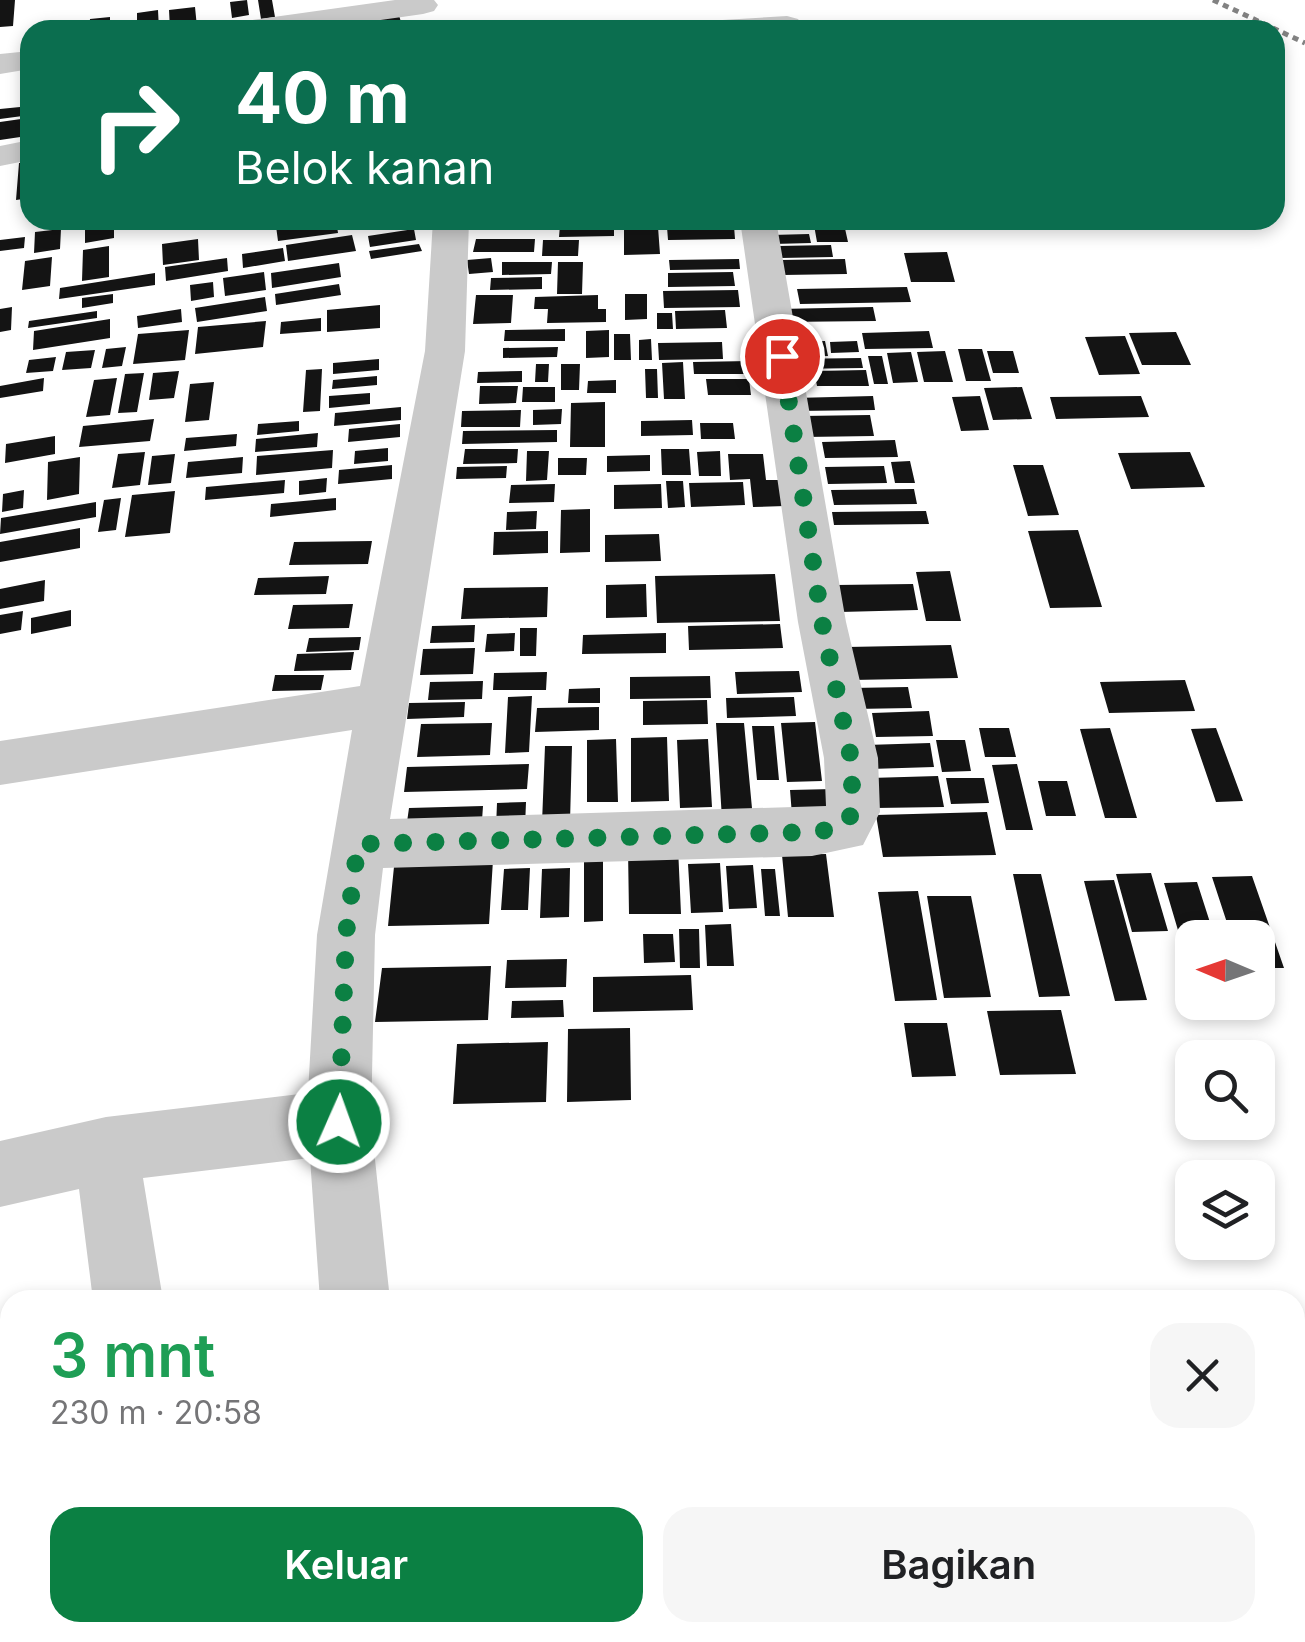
<!DOCTYPE html>
<html lang="id">
<meta charset="utf-8">
<style>
:root{--surface:#fff;--page:#f6f6f6;--text:#202124;--muted:#757577;--accent:#0b8043}
body{margin:0;font-family:Inter,sans-serif;background:var(--page);color:var(--text);height:100vh;display:flex;flex-direction:column;font-size:38px;white-space:nowrap}
*{box-sizing:border-box;margin:0}
p{font-size:32px;color:var(--muted)}
.icon{flex:none;width:55px;height:55px;fill:none;stroke:currentColor;stroke-width:2;stroke-linecap:round;stroke-linejoin:round}
.map{position:relative;flex:1;overflow:hidden}
.panel{position:absolute;left:0px;top:1290px;width:1305px;height:352px;display:flex;flex-direction:column;background:var(--surface);border-radius:30px 30px 0 0;box-shadow:0 5px 15px #0003}
.panel>*{flex:none}
.hud{position:absolute;left:20px;top:20px;width:1265px;height:210px;border-radius:30px;box-shadow:0 5px 15px #0003;background:#0b6e4f;color:#fff;overflow:hidden}
.needle{width:65px;rotate:272deg}
.controls{position:absolute;left:1175px;top:920px;display:grid;gap:20px}
.controls a{display:grid;place-items:center;width:100px;height:100px;border-radius:20px;background:var(--surface);box-shadow:0 5px 15px #0003;font-size:50px}
.pin{position:absolute;display:grid;place-items:center;width:85px;height:85px;color:#fff;margin:-42px;border:5px solid #fff;border-radius:50%;box-shadow:0 2px 10px #0007}
.me{position:absolute;width:110px;margin:-55px;rotate:2deg;stroke-linejoin:round;filter:drop-shadow(0 0 8px #0008)}
.turn{display:flex;align-items:center;gap:35px;height:210px;padding:0 50px;font-size:45px}
.turn .icon{width:130px;height:130px;stroke-width:2.5}
.turn b{display:block;font-size:70px;line-height:85px}
.round{display:grid;place-items:center;flex:none;width:105px;height:105px;border-radius:30px;background:var(--page)}
.summary{display:flex;align-items:center;justify-content:space-between;height:170px;padding:0 50px}
h1{font-size:60px;font-weight:600;line-height:75px;color:#1e9e55}
.cta{display:flex;gap:20px;margin-top:auto;padding:20px 50px}
.cta a{flex:1;height:115px;border-radius:30px;background:var(--accent);color:#fff;font-size:40px;font-weight:600;line-height:115px;text-align:center}
.cta a+a{background:var(--page);color:var(--text)}
.map>svg:first-child{display:block}
.building{fill:#141414}
.lines{fill:none;stroke-linecap:round;stroke-linejoin:round}
.minor{fill:#cacaca;fill-rule:evenodd}
.rail{stroke:#828282;stroke-width:5;stroke-dasharray:6 5;stroke-linecap:butt}
.route{stroke:#0b8043;stroke-width:18;stroke-dasharray:0 32.4}
</style>
<div class="map">
<svg width="1305" height="1642" viewBox="0 0 1305 1642">
<rect width="100%" height="100%" fill="#fff"/>
<!-- building -->
<path class="building" d="M0 0H15L13 26 0 27Z
M247 0 249 15 232 18 230 2Z
M258 0H272L275 17 261 19Z
M195 7 197 27 170 30 169 10Z
M158 10 159 30H137V13Z
M398 12 401 22 336 30 334 19Z
M110 17V30H89L90 19Z
M30 106V115L0 119V109Z
M28 118 27 136 0 140V122Z
M30 162V198L16 200 19 163Z
M321 220H336L338 233 278 241 276 226Z
M367 220H418V222L369 229Z
M767 220H810L811 226 768 227Z
M114 222V238L85 243V226Z
M844 224 848 242H817L814 225Z
M560 225H614V236L559 237Z
M734 226 735 239 668 240 667 227Z
M658 227 660 254 624 255V228Z
M61 229 60 249 34 253 35 232Z
M414 229 416 240 370 247 368 236Z
M809 234 811 243 773 244 771 235Z
M352 235 356 251 288 261 286 245Z
M25 237 24 248 0 251V240Z
M198 239 199 260 163 265 162 244Z
M476 239H535L534 252H473Z
M543 240H579L578 256H542Z
M419 244 422 251 371 259 369 251Z
M831 245 833 257 780 258 778 246Z
M109 246V277L82 281 83 250Z
M283 248 285 261 243 268 242 254Z
M947 252 955 282H911L904 253Z
M52 257 50 286 22 290 25 261Z
M227 258 228 271 166 281 165 267Z
M491 258 493 272 469 274 467 260Z
M739 259 740 269 670 270 669 260Z
M845 259 847 274 783 275 780 260Z
M502 262H552L551 274 502 275Z
M558 262H583L582 294H557Z
M339 263 341 277 272 288 271 273Z
M264 272 266 290 225 296 223 278Z
M733 272 735 286 668 287V273Z
M155 273V285L59 299 60 288Z
M542 277V289L490 290 491 278Z
M213 282 214 297 191 301 190 285Z
M339 284 341 295 276 305 275 294Z
M907 287 911 302 800 304 797 289Z
M738 290 740 307 664 308 663 291Z
M113 294V303L82 308V298Z
M625 294H647V319L625 320Z
M476 295H513L511 323 473 324Z
M598 295V309H606V322L547 323 548 309H534L535 297Z
M265 297 267 311 197 322 195 308Z
M380 305V328L327 332V310Z
M12 307 11 330 0 332V309Z
M873 307 876 321 782 322 780 309Z
M181 309 182 322 138 328 137 316Z
M725 310 727 328 676 329 675 311Z
M97 311V318L28 328 29 321Z
M657 313H672L673 329H657Z
M321 318V331L280 334 281 322Z
M110 319V338L33 350 34 331Z
M266 321 263 347 195 354 198 327Z
M565 329V341H504L505 330Z
M189 330 185 360 133 364 138 334Z
M609 330V357L586 358V331Z
M929 331 933 348 865 349 862 333Z
M1176 332 1191 365H1142L1129 333Z
M614 334H630L631 360H614Z
M1125 336 1140 374 1099 375 1085 337Z
M651 339 652 360H639V340Z
M825 341 828 356 790 357 787 342Z
M857 341 859 352 831 353 830 342Z
M722 342 723 359 659 360 658 343Z
M126 347 122 366 102 368 106 349Z
M558 347 557 357 503 358V348Z
M958 349H982L991 381H966Z
M95 350 91 368 62 370 66 352Z
M945 351 953 382H924L917 352Z
M987 351H1013L1019 373H993Z
M911 352 918 382 893 383 887 353Z
M868 356H882L888 384H874Z
M56 357 53 371 26 373 29 360Z
M861 358 863 368 790 369 789 359Z
M379 359V370L333 374V363Z
M750 361 752 374H694L693 362Z
M683 362 685 399H664L662 363Z
M536 364H549L548 382H535Z
M561 364H580L579 390H561Z
M322 369 320 411 303 412 306 370Z
M645 369H657L658 398H646Z
M866 370 869 386H817L814 371Z
M179 371 174 398 149 400 153 373Z
M522 371V382L477 383 478 372Z
M144 373 137 412 118 413 125 374Z
M377 376V385L332 389 333 380Z
M44 378 43 391 0 398V386Z
M117 378 110 415 86 417 94 380Z
M706 379H749L751 395H708Z
M616 380V393H587L588 381Z
M214 382 209 420 185 422 190 384Z
M480 386H518L516 403 479 404Z
M523 387H555V402H522Z
M1022 387 1032 419 993 420 984 388Z
M370 393V404L329 408V396Z
M873 396 875 410 796 411 794 398Z
M980 396 989 430 961 431 952 397Z
M1141 396 1149 417 1056 419 1050 397Z
M605 402V447H570L571 403Z
M401 407V420L334 426 335 413Z
M562 409 561 424 533 425V410Z
M521 410 520 427H461L462 411Z
M870 415 874 436 805 437 802 416Z
M154 419 150 441 79 447 83 426Z
M692 420 693 435 641 436V421Z
M299 421V431L257 435 258 424Z
M700 423H733L735 439H701Z
M400 424V437L348 442 349 429Z
M557 430V442L462 444 463 431Z
M318 433 317 447 255 452 256 439Z
M237 434 236 446 184 451 186 438Z
M55 436V454L5 463 6 444Z
M895 440 898 457 825 458 822 442Z
M388 448V461L354 464 355 451Z
M465 449H518L517 463 463 464Z
M661 449H689L691 475H662Z
M333 450 332 468 256 475 257 456Z
M527 451H549L547 480 526 481Z
M720 451 721 476H699L697 452Z
M145 452 140 485 112 488 118 454Z
M1190 452 1205 487 1131 489 1118 453Z
M175 454 171 483 148 485 152 456Z
M728 454H763L766 480H782L785 506 753 507 750 479 730 480Z
M650 455V471L607 472V456Z
M80 457 79 494 47 500 48 462Z
M243 457 242 473 186 478 188 462Z
M558 458H587L586 475H558Z
M910 461 915 483H895L891 462Z
M392 465V479L338 484 339 470Z
M1013 465H1043L1059 515 1028 516Z
M507 466 506 478 456 479 457 467Z
M884 466 887 483 828 484 825 467Z
M327 478 326 492 299 495V481Z
M285 480 284 493 205 500 206 487Z
M666 481H683L685 507 668 508Z
M743 482 745 505 691 507 689 483Z
M555 484 554 502 509 503 511 485Z
M661 484 662 508 614 509V485Z
M914 489 917 504 834 505 831 490Z
M24 490 23 508 2 512 3 494Z
M175 491 170 533 125 537 132 495Z
M121 498 116 530 98 532 104 500Z
M336 498V510L270 517 271 504Z
M96 502V517L0 534 1 518Z
M590 509V552L560 553 561 510Z
M537 511 536 529 506 530 507 512Z
M926 511 929 524 834 525 832 512Z
M80 528V548L0 562V542Z
M1078 530 1102 607 1050 608 1028 531Z
M548 531V553L493 555 494 532Z
M659 534 661 561 605 562V535Z
M372 541 368 564 289 565 294 542Z
M950 571 961 621H926L916 572Z
M775 574 780 621 657 623 655 576Z
M329 576 326 594 254 595 258 578Z
M45 580 44 601 0 609V589Z
M646 584 647 617 606 618V585Z
M913 584 918 610 840 612 836 585Z
M548 587 547 617 461 619 464 588Z
M353 604 349 628 288 629 293 605Z
M71 610V626L31 634V618Z
M23 611 21 630 0 634V615Z
M780 624 783 648 689 650 688 626Z
M475 625 474 642 430 643 432 626Z
M520 628H537L536 656H520Z
M515 633 514 651 485 652 487 634Z
M666 633V653L582 654 583 635Z
M361 637 359 650 306 652 309 638Z
M951 645 958 678 852 680 847 647Z
M475 648 473 674 420 675 423 649Z
M354 652 351 670 294 671 297 654Z
M799 671 802 692 737 694 735 672Z
M547 672 546 690H493L494 673Z
M275 675H324L321 690 272 691Z
M710 676 711 698 630 699V677Z
M1185 680 1195 711 1109 713 1100 682Z
M483 681 482 699 428 700 430 682Z
M908 687 912 708 854 709 851 688Z
M600 688V703H568L569 689Z
M532 696 529 752 505 753 508 697Z
M794 697 796 716 727 718 726 698Z
M707 700 708 724 643 725V701Z
M465 702 464 717 407 719 409 703Z
M599 707V730L535 732 537 708Z
M929 711 933 736 876 737 872 713Z
M815 722 822 781 787 782 781 723Z
M492 723 490 755 417 757 421 724Z
M716 723H744L753 819H722Z
M752 726H774L779 780H757Z
M979 728H1009L1016 757H985Z
M1110 728 1137 818H1105L1080 729Z
M1216 728 1243 801 1216 802 1191 729Z
M667 737 669 801 631 802V738Z
M616 739 618 802H587V740Z
M708 739 712 807 680 808 677 740Z
M936 740H965L971 771 942 772Z
M930 743 934 767 870 769 866 745Z
M545 746H572L570 822 542 823Z
M529 764 527 789 404 792 407 767Z
M1017 764 1033 830H1006L992 765Z
M938 776 944 807 875 808 870 778Z
M946 778H984L989 803 951 804Z
M1038 781H1067L1076 816H1046Z
M833 789 837 814 792 815 790 790Z
M526 802 525 827 496 828 497 803Z
M483 806 481 835 405 836 409 808Z
M987 812 996 855 883 857 876 815Z
M494 844 489 924 388 926 396 847Z
M678 847 681 914H629L628 849Z
M826 854 834 917H788L782 855Z
M603 859V921L584 922V860Z
M720 863 723 912 691 913 688 864Z
M753 865 757 908 729 909 726 866Z
M530 868 528 910H501L504 869Z
M570 868 569 917 540 918 542 869Z
M761 869H775L780 916H765Z
M1151 873 1168 931 1132 932 1116 874Z
M1013 874H1041L1070 996 1039 997Z
M1252 876 1284 968H1258V938H1232L1212 877Z
M1114 880 1147 1000 1115 1001 1084 881Z
M1197 882 1215 938H1192V964H1188L1164 883Z
M918 891 937 1000 895 1001 878 892Z
M927 896H971L991 997 944 998Z
M731 924 734 966H707L705 925Z
M679 929H699L700 968H680Z
M643 934H673L675 962 644 963Z
M567 959 566 987 505 988 507 960Z
M491 966 488 1020 375 1022 382 968Z
M691 975 693 1010 593 1012V977Z
M563 1000 564 1017 511 1018 512 1001Z
M1061 1010 1076 1074 1000 1075 987 1011Z
M904 1023H947L956 1076 912 1077Z
M630 1028 631 1100 567 1102 568 1029Z
M548 1042 546 1102 453 1104 457 1044Z"/>
<g class="lines">
<!-- minor -->
<path class="minor" d="M395 0H434L438 5 434 11 423 14 310 30H230L234 23 245 21Z
M787 16 798 19 802 25 799 30H691L695 23 706 21Z
M30 51V69L0 74V54Z
M30 140V160L0 166V146Z
M433 220H469L465 351 390 819 826 806 824 758 798 622 740 220H776L846 622 878 758 880 812 863 845 812 856 383 868 375 935 371 1122 390 1300H320L310 1158 143 1178 163 1300H93L79 1189 0 1207V1141L106 1117 308 1093 317 935 352 730 0 785V741L360 686 425 351Z
M137 1632H217L218 1642H138Z
M377 1632H457L460 1642H380Z"/>
<!-- rail -->
<path class="rail" d="M1213 0 1305 43"/>
</g>
<g class="lines">
<!-- route -->
<path class="route" d="M339 1122 346 934 358 844 812 832 842 828 853 812 851 758 822 622 782 356"/>
</g>
</svg>
<div class="controls">
<a><svg class="needle" viewBox="-14 -14 28 28"><path d="M0-13l5 13h-10z" fill="#e53935"/><path d="M0 13l5-13h-10z" fill="#757577"/></svg></a>
<a><svg class="icon" aria-label="search" viewBox="0 0 24 24"><circle cx="10" cy="10" r="6"/><path d="M15 15l6 6"/></svg></a>
<a><svg class="icon" aria-label="layers" viewBox="0 0 24 24"><path d="M12 4l9 5-9 5-9-5zM3 14l9 5 9-5"/></svg></a>
</div>
<div class="pin" style="left:782px;top:356px;background:#d93025"><svg class="icon" aria-label="arrive" viewBox="0 0 24 24"><path d="M6 21V4h12l-3 4 3 4H6"/></svg></div>
<svg class="me" style="left:339px;top:1122px" viewBox="-20 -20 40 40"><circle r="17" fill="#0b8043" stroke="#fff" stroke-width="3"/><path d="M0-11L8 9 0 5-8 9z" fill="#fff"/></svg>
<div class="hud">
<div class="turn"><svg class="icon" aria-label="right" viewBox="0 0 24 24"><path d="M7 20v-9h11M14 6l5 5-5 5"/></svg><div><b>40 m</b>Belok kanan</div></div>
</div>
<section class="panel">
<div class="summary"><div><h1>3 mnt</h1><p>230 m · 20:58</p></div><a class="round"><svg class="icon" aria-label="close" viewBox="0 0 24 24"><path d="M6 6l12 12M18 6L6 18"/></svg></a></div>
<div class="cta"><a>Keluar</a><a>Bagikan</a></div>
</section>
</div>
